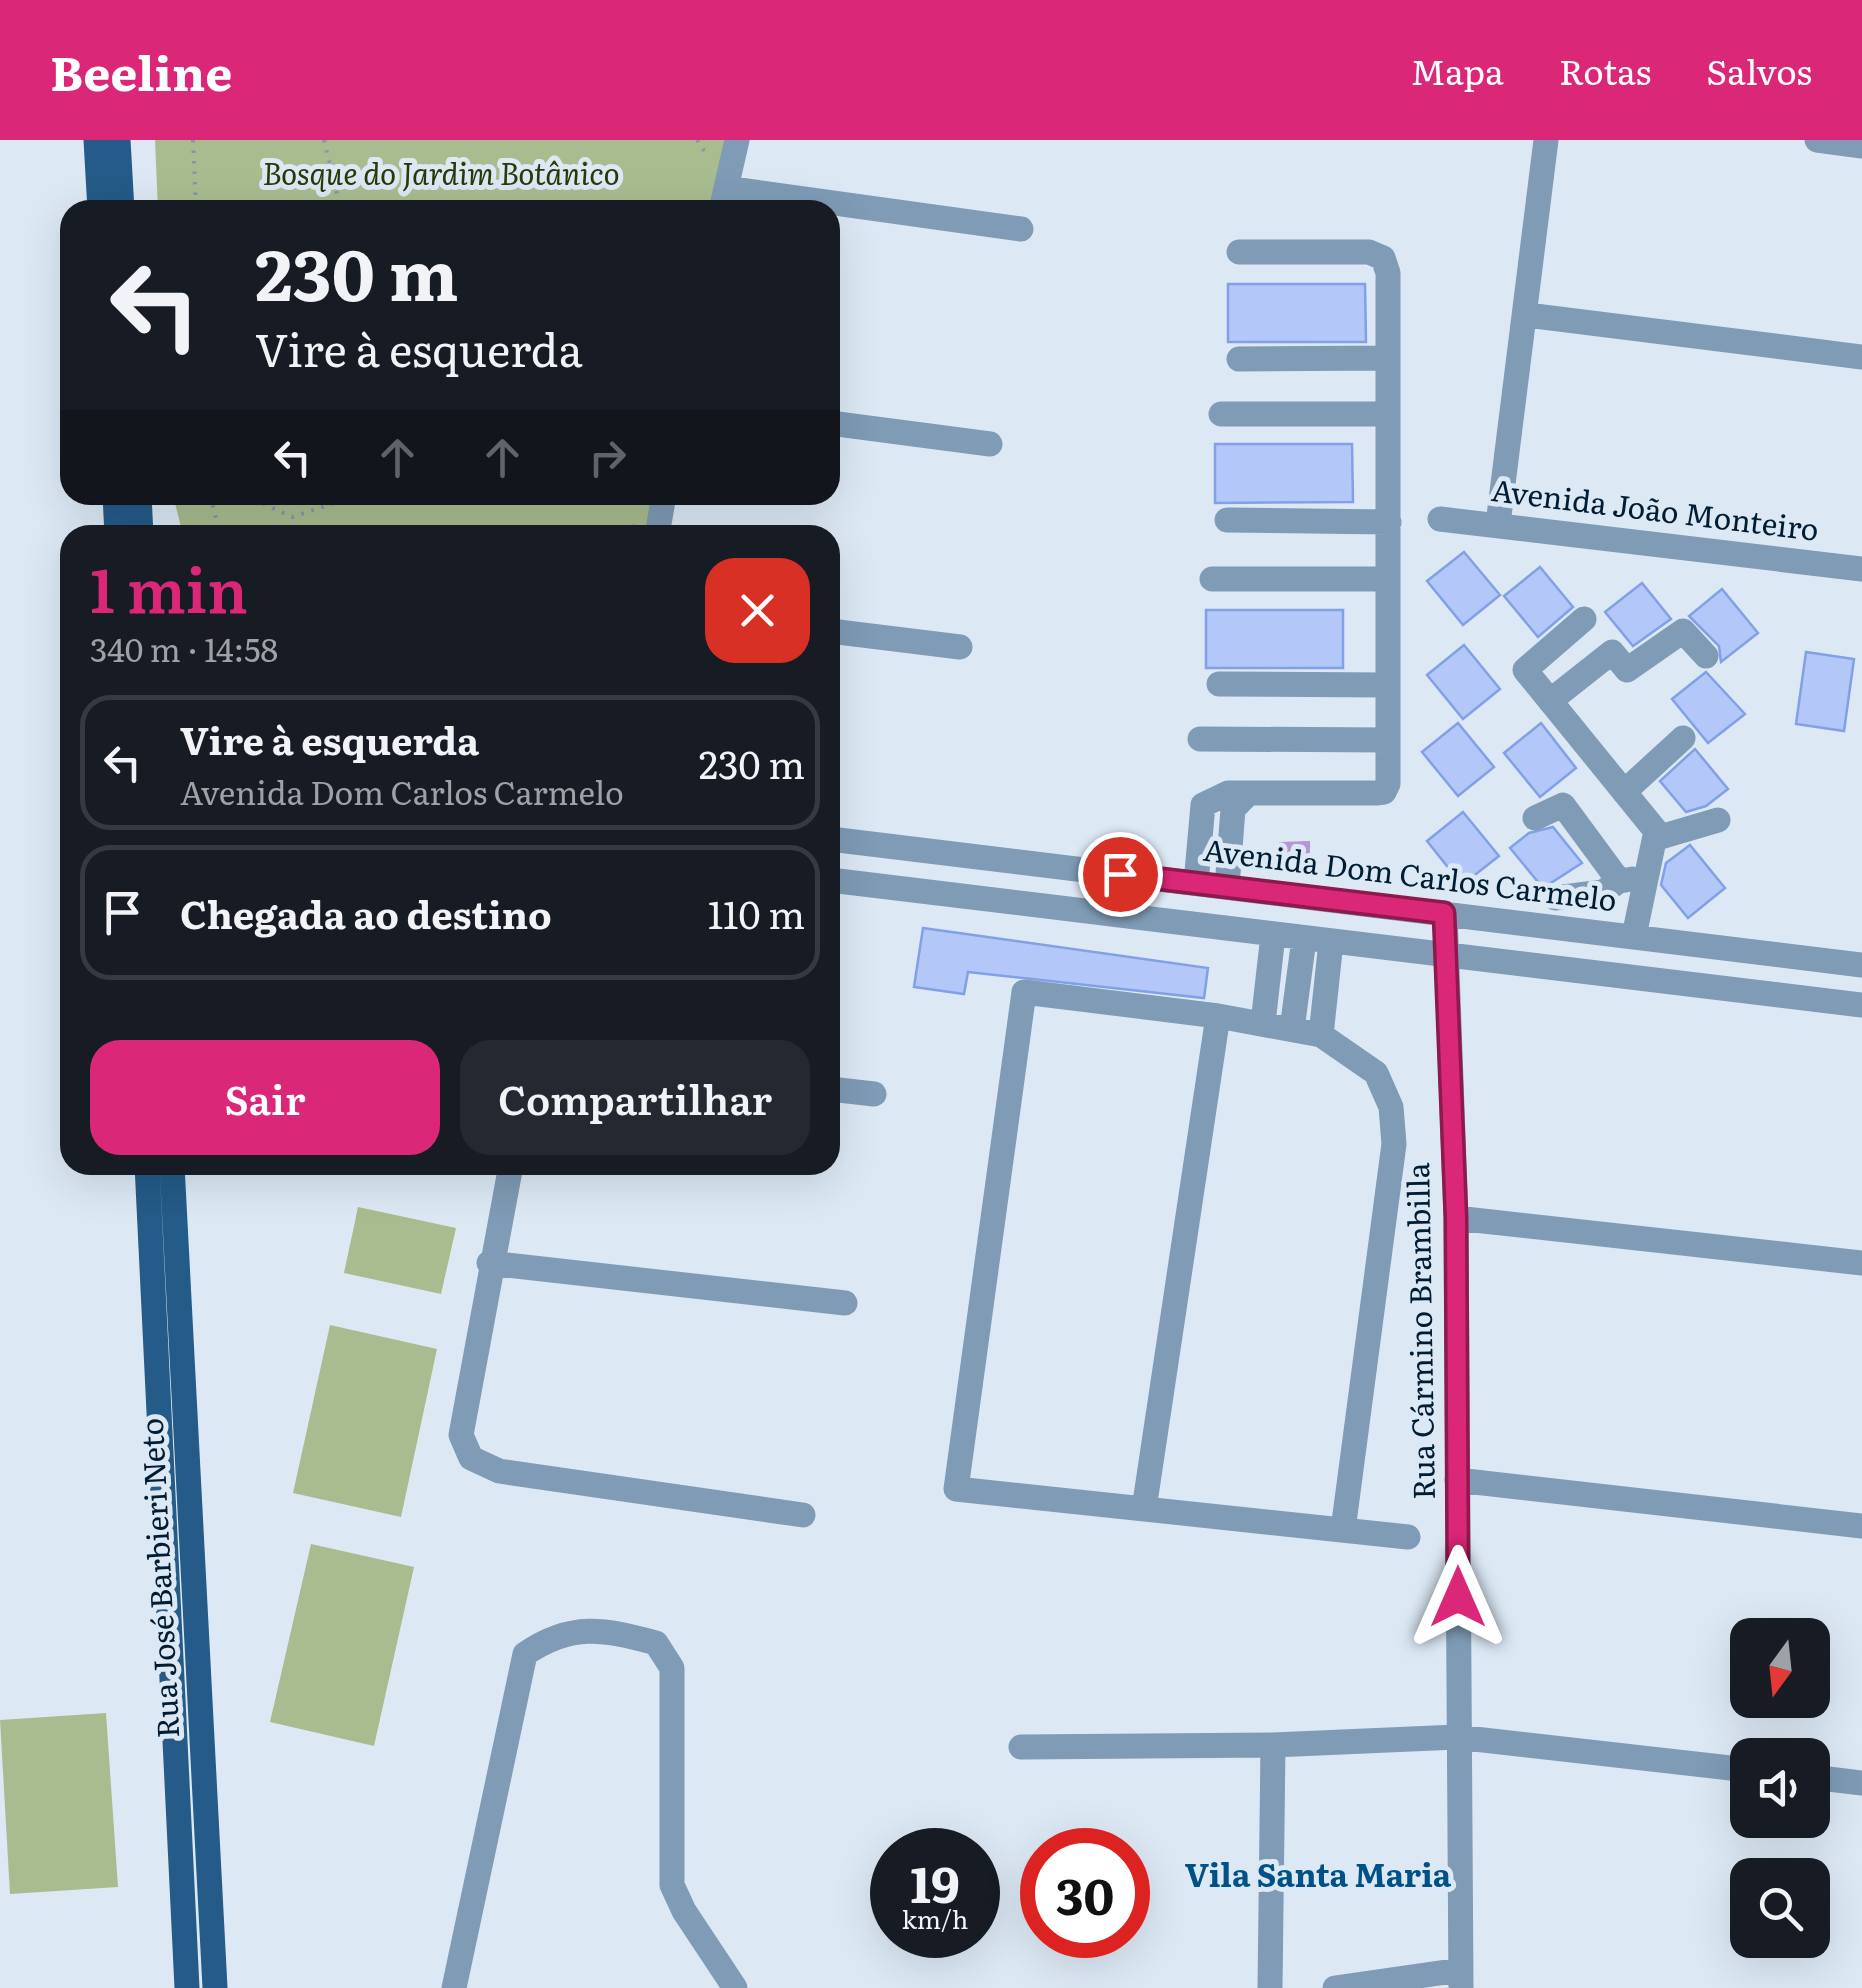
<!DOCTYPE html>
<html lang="pt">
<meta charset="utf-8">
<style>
:root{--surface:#171b24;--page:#242831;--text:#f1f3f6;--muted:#9ea1a6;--line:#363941;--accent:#db2777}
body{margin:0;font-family:Literata,serif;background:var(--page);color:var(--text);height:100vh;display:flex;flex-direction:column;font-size:38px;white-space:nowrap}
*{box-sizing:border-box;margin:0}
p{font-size:32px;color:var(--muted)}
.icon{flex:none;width:55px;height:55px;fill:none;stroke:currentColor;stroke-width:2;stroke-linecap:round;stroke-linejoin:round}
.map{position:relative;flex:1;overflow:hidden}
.sheet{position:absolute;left:60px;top:385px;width:780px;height:650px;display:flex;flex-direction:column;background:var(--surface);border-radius:30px;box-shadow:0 10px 40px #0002}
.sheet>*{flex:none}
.hud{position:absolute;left:60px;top:60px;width:780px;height:305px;border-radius:30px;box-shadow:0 10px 40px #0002;background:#171b24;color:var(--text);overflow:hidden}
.needle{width:65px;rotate:195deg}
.fabs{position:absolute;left:1730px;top:1478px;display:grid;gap:20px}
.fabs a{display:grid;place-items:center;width:100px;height:100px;border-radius:20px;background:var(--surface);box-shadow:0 10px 40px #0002;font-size:50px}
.speed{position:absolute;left:870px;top:1688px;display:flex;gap:20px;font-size:50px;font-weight:700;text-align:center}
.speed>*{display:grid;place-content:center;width:130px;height:130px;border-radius:50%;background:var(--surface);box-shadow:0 10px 40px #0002;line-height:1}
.speed small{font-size:25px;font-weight:400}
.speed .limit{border:15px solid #d22;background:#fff;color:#111}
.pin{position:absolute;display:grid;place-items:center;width:85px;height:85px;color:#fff;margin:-42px;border:5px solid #fff;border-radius:50%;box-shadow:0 2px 10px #0007}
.me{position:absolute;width:110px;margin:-55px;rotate:0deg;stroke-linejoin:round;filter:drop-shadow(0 0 8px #0008)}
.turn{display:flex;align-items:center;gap:35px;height:210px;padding:0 30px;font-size:45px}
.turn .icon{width:130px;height:130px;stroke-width:2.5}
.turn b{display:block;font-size:70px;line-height:85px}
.lanes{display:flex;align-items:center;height:95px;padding:0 30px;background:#0003;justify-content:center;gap:50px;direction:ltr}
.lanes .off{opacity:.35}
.round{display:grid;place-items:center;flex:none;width:105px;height:105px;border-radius:30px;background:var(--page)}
.summary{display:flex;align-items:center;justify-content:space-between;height:170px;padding:0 30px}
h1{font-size:60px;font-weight:600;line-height:75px;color:var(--accent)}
.action{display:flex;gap:20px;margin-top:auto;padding:20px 30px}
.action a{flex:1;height:115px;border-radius:30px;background:var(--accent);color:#fff;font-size:40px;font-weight:600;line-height:115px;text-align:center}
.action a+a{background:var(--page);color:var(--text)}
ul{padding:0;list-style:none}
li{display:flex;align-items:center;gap:30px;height:135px;margin:0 20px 15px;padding:0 10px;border:5px solid var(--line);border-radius:30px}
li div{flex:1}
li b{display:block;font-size:38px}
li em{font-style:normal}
header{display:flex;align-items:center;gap:60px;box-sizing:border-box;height:140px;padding:0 50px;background:var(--accent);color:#fff}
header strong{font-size:48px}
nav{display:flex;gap:55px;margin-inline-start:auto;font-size:35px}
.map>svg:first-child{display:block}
.green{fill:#a9bc8f}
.water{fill:#b498d3}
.building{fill:#b3c8f9;stroke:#82a0e7;stroke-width:2.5}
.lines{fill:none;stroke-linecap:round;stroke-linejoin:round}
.path{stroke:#8497a7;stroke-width:4;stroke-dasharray:2.5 8;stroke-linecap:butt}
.minor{stroke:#7f9bb5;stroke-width:25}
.major{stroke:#245b88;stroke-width:25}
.route-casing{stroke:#8e194d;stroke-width:25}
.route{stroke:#db2777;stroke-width:18}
.labels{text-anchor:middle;stroke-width:10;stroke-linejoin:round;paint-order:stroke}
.park-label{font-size:30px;font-style:italic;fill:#293909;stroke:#dce9f5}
.street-label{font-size:30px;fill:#011d33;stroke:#dce9f5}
.neighbourhood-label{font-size:32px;font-weight:bold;fill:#005186;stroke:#dce9f5}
</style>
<header>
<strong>Beeline</strong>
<nav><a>Mapa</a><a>Rotas</a><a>Salvos</a></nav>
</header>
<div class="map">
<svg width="1862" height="1848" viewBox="0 0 1862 1848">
<rect width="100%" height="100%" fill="#dce9f5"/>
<!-- green -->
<path class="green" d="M155 0H732L717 70H158Z
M173 355H656L647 395H183Z
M358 1067 456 1088 441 1154 344 1133Z
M330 1185 437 1209 401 1377 293 1353Z
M311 1404 414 1427 374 1606 270 1582Z
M106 1573 118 1747 10 1754 0 1580Z"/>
<!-- water -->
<path class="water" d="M1310 701V724L1279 725V702Z"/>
<!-- building -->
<path class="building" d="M1228 144H1365L1366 202H1228Z
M1215 304H1352L1353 362 1215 363Z
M1464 412 1500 455 1463 485 1427 441Z
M1540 427 1573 467 1538 497 1504 456Z
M1642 443 1671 479 1633 506 1605 472Z
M1722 449 1758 493 1721 522 1719 506 1689 476Z
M1206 470H1343V528H1206Z
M1464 505 1500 549 1463 579 1427 535Z
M1806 512 1854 519 1844 591 1796 584Z
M1706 532 1745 574 1708 603 1672 559Z
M1458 583 1494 627 1458 656 1422 612Z
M1541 583 1576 628 1540 657 1504 613Z
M1695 609 1728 649 1706 666 1686 672 1660 641Z
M1463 672 1499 716 1462 745 1427 701Z
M1553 687 1582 723 1543 748 1510 708 1529 693Z
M1690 705 1725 748 1688 778 1661 745 1666 723Z
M923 788 1208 828 1204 858 968 832 964 854 914 847Z"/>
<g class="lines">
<!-- path -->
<path class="path" d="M193 0 196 70
M324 0 341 70
M697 0 708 17
M210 355 220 395
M258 355 260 362 292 377 358 355
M632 395 634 384"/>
<!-- minor -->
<path class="minor" d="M1817 0 1862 6
M726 48 1021 89
M721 70 737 0
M1527 175 1862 217
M1239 219 1387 218
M1221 274H1388
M830 283 990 304
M1440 379 1862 429
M1227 380 1389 382
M1498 384 1546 0
M657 395 664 355
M1212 439H1388
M1584 479 1525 530 1656 691 1634 796
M830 491 960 507
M1219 544 1388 545
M1550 561 1612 512 1627 530 1683 491 1706 516
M1200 599 1388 600
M1624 652 1683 598
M1535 678 1563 665 1619 741
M1657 698 1718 680
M830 699 1862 825
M830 740 1862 865
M1196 743 1203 665 1228 653H1376L1384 652 1388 644V133L1383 118 1369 112H1239
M1227 747 1233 669 1247 655
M1555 758 1603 752 1619 741 1633 739
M1445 773 1456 1078 1461 1848
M1263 883 1273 795
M1292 889 1304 799
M1321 895 1331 802
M830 949 874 954
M511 1025 461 1295 471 1318 499 1331 803 1375
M1456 1078 1862 1123
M489 1123 845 1163
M1457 1340 1862 1386
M1144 1369 1218 876
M1343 1390 1394 1004 1391 967 1376 933 1321 895 1218 876 1024 852 956 1349 1408 1397
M1021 1607 1273 1605 1457 1597 1748 1630
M1812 1637 1862 1643
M454 1848 525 1514C572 1482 603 1489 656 1503L672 1528V1745L684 1771 735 1848
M1270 1848 1273 1605
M1335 1848 1460 1830"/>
<!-- major -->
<path class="major" d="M96 0 100 70
M118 0 122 70
M115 355 117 395
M139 355 141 395
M147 1025 187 1848
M172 1025 215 1848"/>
</g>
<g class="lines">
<defs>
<path id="route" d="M1120 734 1444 773 1456 1078 1458 1457"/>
</defs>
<!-- route casing -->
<use href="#route" class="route-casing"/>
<!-- route -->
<use href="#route" class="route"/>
</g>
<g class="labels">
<!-- park labels -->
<g class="park-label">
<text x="441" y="45">Bosque do Jardim Botânico</text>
</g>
<!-- street labels -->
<g class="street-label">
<text transform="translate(1655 371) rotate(7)" y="10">Avenida João Monteiro</text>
<text transform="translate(1410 736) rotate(7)" y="10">Avenida Dom Carlos Carmelo</text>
<text transform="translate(1422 1191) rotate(-91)" y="10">Rua Cármino Brambilla</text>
<text transform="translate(161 1438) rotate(-93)" y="10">Rua José Barbieri Neto</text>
</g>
<!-- neighbourhood labels -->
<g class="neighbourhood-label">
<text x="1318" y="1747">Vila Santa Maria</text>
</g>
</g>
</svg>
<div class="fabs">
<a><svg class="needle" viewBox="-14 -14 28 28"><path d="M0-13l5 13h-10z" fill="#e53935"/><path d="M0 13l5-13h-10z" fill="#9ea1a6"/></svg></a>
<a><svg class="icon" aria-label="sound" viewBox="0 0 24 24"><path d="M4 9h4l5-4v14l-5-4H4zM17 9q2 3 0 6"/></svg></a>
<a><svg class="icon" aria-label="search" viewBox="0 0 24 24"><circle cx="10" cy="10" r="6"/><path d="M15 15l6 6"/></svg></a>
</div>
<div class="speed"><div>19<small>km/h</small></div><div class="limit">30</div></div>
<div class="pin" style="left:1120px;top:734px;background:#d93025"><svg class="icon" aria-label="arrive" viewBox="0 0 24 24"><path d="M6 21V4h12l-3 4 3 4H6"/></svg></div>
<svg class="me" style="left:1458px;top:1457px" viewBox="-20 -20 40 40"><path d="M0-17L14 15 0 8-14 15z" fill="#db2777" stroke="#fff" stroke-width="4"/></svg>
<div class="hud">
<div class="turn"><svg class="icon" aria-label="left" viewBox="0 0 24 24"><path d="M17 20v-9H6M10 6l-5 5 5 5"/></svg><div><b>230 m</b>Vire à esquerda</div></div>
<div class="lanes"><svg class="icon" aria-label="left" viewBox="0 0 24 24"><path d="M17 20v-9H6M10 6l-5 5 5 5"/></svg><svg class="icon off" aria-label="ahead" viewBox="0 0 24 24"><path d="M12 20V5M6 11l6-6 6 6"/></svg><svg class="icon off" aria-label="ahead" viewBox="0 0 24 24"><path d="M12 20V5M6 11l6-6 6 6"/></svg><svg class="icon off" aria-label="right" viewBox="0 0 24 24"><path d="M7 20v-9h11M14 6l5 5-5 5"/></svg></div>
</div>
<section class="sheet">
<div class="summary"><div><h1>1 min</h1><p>340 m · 14:58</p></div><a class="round" style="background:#d93025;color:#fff"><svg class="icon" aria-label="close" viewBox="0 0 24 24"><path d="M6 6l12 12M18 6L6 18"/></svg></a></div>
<ul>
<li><svg class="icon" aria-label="left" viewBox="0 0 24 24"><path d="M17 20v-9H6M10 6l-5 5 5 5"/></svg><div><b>Vire à esquerda</b><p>Avenida Dom Carlos Carmelo</p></div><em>230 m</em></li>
<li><svg class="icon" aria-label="arrive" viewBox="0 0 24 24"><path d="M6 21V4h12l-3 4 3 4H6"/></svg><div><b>Chegada ao destino</b></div><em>110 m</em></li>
</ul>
<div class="action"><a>Sair</a><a>Compartilhar</a></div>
</section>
</div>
